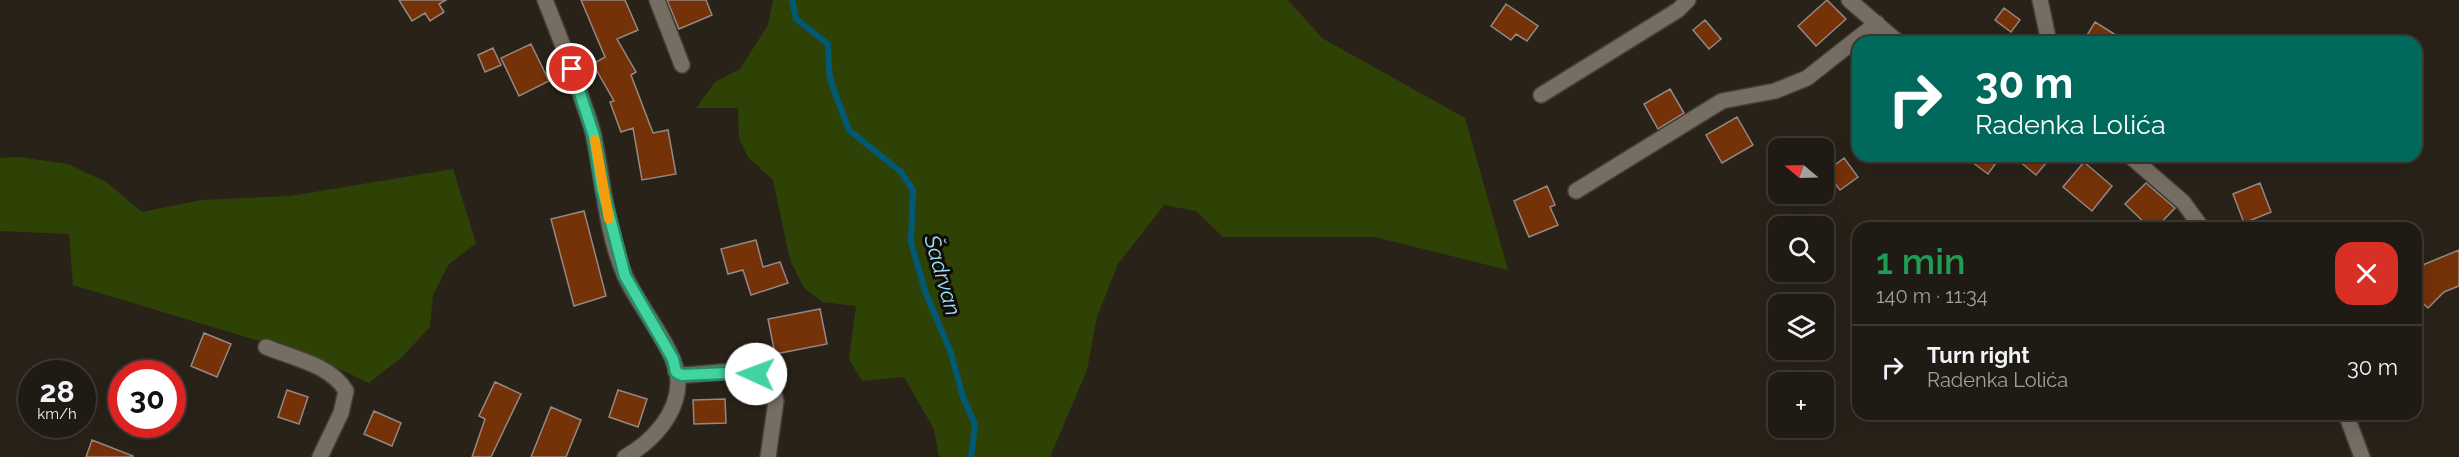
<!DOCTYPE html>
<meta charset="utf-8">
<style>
:root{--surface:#1f1a13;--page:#27231c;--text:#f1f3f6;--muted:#a1a1a0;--line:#3c3833}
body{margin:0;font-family:Raleway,sans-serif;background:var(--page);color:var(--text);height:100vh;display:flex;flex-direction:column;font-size:22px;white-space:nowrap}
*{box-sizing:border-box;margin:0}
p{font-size:20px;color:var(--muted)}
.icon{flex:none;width:33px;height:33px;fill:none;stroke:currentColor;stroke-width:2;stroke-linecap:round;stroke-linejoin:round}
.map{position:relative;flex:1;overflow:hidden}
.sheet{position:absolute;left:1852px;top:222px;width:570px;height:198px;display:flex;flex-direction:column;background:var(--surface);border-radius:18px;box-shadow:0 6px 24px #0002,0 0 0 2px var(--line)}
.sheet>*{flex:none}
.top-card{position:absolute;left:1852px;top:36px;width:570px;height:126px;border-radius:18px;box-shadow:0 6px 24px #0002,0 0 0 2px var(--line);background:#00695c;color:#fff;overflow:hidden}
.needle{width:39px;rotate:289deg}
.tools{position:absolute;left:1768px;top:138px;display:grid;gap:12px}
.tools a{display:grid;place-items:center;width:66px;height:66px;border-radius:12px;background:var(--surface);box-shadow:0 6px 24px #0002,0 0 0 2px var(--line);font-size:30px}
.speed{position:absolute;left:18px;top:360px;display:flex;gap:12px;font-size:30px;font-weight:700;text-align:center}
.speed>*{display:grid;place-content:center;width:78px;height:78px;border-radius:50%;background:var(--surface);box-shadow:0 6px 24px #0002,0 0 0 2px var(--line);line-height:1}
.speed small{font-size:15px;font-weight:400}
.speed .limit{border:9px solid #d22;background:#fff;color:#111}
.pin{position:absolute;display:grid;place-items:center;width:51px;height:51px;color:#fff;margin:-26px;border:3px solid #fff;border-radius:50%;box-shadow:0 2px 6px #0007}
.me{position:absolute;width:66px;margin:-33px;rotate:272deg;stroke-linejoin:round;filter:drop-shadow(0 0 4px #0008)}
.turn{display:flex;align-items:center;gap:21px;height:126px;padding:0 24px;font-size:27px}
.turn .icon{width:78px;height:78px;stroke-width:2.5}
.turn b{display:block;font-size:42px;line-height:51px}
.round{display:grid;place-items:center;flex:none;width:63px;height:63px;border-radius:18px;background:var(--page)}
.summary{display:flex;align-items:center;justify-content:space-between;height:102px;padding:0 24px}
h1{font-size:36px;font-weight:600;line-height:45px;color:#1e9e55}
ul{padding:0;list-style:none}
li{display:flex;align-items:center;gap:18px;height:84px;padding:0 24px;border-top:2px solid var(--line)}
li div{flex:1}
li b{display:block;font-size:22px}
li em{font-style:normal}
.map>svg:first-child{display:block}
.green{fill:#2f4206}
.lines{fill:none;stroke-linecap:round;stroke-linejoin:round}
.stream{stroke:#005a76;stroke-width:6}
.building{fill:#753208;stroke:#958882;stroke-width:1.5}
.minor-casing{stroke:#443f38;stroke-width:18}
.minor{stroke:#766e63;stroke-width:15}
.route-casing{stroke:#2b8a68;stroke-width:15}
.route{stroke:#42d4a0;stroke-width:10}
.slow{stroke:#f59e0b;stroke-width:10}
.labels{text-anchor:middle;stroke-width:6;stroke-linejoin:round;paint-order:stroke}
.water-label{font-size:22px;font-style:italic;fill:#99defd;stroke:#0f0c08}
</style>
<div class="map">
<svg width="2459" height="457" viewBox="0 0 2459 457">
<rect width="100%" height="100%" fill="#292219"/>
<!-- green -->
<path class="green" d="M773 0H1288L1322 38 1465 118 1508 270 1375 237H1223L1196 211 1164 205 1118 264 1097 317 1087 370 1050 457H939L934 429 904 377 862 381 849 359 856 306 823 302 804 288 790 260 773 180 748 157 739 138 738 108H696L715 82 740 69 768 25Z
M18 157 68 164 106 182 142 212 201 200 290 196 453 169 476 243 448 265 433 295 430 327 402 357 369 383 319 359 73 285 69 234 0 231V158Z"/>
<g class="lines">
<!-- stream -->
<path class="stream" d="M792 0 796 19 828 44 829 71 832 85 849 130 901 172 913 190 911 242 925 291 951 353 963 397 975 424 971 457"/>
</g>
<!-- building -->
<path class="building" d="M399 0H446L439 4 444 12 430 21 425 13 412 21Z
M581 0H625L638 30 617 39 636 72 631 75 653 133 668 130 676 174 642 180 633 128 621 132 610 102 614 101 593 64 605 57Z
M667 0H706L712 15 679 29Z
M1827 0 1846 19 1816 46 1798 26Z
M1506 4 1538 26 1527 41 1516 34 1511 40 1491 26Z
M2004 8 2020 20 2011 32 1995 20Z
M1705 20 1721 39 1709 49 1693 30Z
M2095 22 2127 42H2083Z
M531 44 549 81 519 96 501 58Z
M493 48 501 65 485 72 478 55Z
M1670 89 1684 113 1658 129 1644 104Z
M1737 117 1753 145 1722 163 1706 135Z
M1964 156H2001L1988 174Z
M2013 156H2052L2036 175Z
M1844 158 1858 177 1840 190 1826 172Z
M2084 162 2112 186 2092 211 2063 187Z
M2146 183 2175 208 2156 228H2150L2125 204Z
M2260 183 2271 212 2244 223 2233 194Z
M1547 186 1555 205 1550 207 1558 225 1529 237 1514 201Z
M584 211 606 296 574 306 551 219Z
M756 240 763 267 780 262 788 283 751 295 743 270 728 274 721 249Z
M2459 250V286L2444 292 2428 308 2416 297V273L2425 264Z
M820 309 827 344 775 354 768 319Z
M204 333 231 344 217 377 191 366Z
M495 382 521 394 491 457H472L485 419 479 416Z
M287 390 308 397 299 424 278 417Z
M618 390 647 399 638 427 609 417Z
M725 399 726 423 694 424 693 400Z
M551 407 581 420 566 457H531Z
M374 411 401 423 392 446 364 434Z
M92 440 133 456V457H86Z"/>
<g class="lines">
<defs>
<path id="minor" d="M545 0C558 33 571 65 582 99 586 112 592 125 594 138 604 184 606 233 625 276 638 306 678 351 678 382 678 414 652 442 625 457
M657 0 682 65
M1849 0 1898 42
M2040 0 2049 42
M1541 95 1678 10 1688 0
M2130 156 2183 202 2202 228
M1576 191 1722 101 1775 91 1807 78 1877 23
M266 347C293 358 331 365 346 391L341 413 320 457
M676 372 682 375C716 375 765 357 776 401L768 457
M2346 414 2362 457"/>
</defs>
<!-- minor casing -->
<use href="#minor" class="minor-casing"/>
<!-- minor -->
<use href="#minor" class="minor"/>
</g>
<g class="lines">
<defs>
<path id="route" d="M572 69 594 136 602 188 625 276 673 359 676 372 682 375 750 372 756 374"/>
</defs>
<!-- route casing -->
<use href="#route" class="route-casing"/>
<!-- route -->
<use href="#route" class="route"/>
<!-- slow -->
<path class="slow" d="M595 140 609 219"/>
</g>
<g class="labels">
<!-- water labels -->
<g class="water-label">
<text transform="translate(943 275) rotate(74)" y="8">Šadrvan</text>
</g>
</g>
</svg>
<div class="tools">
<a><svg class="needle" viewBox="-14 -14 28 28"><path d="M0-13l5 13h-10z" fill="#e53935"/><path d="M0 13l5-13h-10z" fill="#a1a1a0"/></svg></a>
<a><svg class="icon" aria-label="search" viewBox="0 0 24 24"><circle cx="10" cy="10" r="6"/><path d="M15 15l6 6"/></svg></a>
<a><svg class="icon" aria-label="layers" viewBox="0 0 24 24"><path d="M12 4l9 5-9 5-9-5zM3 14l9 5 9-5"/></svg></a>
<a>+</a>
</div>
<div class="speed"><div>28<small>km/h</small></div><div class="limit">30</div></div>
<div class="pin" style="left:572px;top:69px;background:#d93025"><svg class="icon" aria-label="arrive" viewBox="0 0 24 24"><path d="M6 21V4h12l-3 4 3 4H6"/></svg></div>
<svg class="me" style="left:756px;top:374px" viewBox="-20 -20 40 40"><circle r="19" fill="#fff"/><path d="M0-13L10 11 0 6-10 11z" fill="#42d4a0"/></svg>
<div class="top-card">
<div class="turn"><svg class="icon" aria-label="right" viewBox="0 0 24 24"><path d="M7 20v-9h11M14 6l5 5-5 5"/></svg><div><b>30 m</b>Radenka Lolića</div></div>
</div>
<section class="sheet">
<div class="summary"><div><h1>1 min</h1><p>140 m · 11:34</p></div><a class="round" style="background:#d93025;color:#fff"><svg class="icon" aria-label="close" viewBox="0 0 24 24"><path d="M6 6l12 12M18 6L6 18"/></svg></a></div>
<ul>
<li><svg class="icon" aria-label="right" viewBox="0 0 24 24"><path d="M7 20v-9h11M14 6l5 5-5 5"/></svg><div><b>Turn right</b><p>Radenka Lolića</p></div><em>30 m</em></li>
</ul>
</section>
</div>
